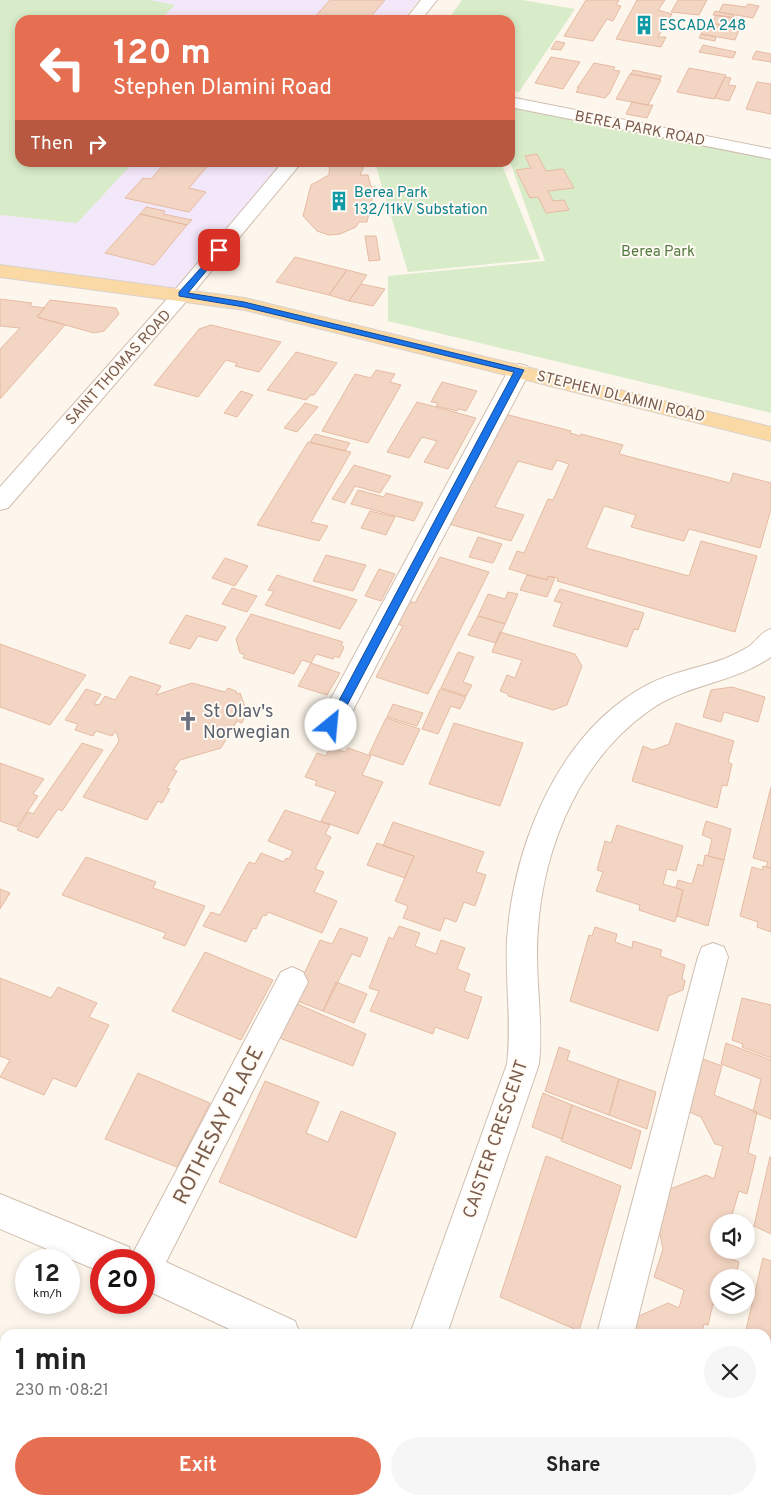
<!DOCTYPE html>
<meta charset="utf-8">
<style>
:root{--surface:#fff;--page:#f6f6f6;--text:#222;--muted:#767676;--accent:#e76f51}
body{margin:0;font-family:Overpass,sans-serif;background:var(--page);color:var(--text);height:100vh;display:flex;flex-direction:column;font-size:19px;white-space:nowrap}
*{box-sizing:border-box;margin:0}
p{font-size:16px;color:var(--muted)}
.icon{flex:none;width:28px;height:28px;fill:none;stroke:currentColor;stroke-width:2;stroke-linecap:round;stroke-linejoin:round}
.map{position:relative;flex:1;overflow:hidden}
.sheet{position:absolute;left:0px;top:1329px;width:771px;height:176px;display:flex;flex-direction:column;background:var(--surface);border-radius:15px 15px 0 0;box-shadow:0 2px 8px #0003}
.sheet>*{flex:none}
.top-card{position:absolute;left:15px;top:15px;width:500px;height:152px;border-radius:15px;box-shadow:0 2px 8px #0003;background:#e76f51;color:#fff;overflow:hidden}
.controls{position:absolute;left:710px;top:1214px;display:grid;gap:10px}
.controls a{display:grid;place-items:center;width:45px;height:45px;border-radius:50%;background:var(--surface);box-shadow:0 2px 8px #0003;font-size:25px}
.speed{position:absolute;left:15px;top:1249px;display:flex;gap:10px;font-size:25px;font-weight:700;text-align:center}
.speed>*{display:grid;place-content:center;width:65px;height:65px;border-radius:50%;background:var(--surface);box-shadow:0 2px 8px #0003;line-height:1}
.speed small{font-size:12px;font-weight:400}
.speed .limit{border:8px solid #d22;background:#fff;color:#111}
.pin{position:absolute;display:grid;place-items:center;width:42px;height:42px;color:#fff;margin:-21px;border-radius:10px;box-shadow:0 2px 8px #0006}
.me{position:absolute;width:55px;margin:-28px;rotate:28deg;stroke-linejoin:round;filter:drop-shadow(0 0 4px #0008)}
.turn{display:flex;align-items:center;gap:18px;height:105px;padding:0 15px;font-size:22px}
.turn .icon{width:65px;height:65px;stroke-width:2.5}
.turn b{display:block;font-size:35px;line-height:42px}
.then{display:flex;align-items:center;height:48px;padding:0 15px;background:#0003;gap:10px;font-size:19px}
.round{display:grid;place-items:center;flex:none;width:52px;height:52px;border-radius:26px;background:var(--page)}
.overview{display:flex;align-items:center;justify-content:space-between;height:85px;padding:0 15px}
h1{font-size:30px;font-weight:700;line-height:38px}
.primary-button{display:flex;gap:10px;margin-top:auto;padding:10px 15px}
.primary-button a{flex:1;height:58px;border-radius:30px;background:var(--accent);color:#fff;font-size:20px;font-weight:700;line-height:58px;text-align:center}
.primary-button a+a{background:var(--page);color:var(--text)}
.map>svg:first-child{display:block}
.education{fill:#f3e8fa}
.green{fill:#d8ecc9}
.building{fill:#f3d5c3;stroke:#e6bba3}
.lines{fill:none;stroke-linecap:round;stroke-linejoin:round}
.minor-casing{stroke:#d1beb0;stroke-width:2}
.major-casing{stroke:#dad1cd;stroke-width:2}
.minor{fill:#fff;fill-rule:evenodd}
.major{fill:#fbd9a5;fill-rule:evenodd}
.route{fill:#1a73e8;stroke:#114b97}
.labels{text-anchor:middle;stroke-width:4;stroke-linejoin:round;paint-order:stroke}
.far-culture-label{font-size:15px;fill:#0d838f;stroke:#fffaf3;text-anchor:start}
.far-street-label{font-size:15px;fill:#7a5c4d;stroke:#fffaf3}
.far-park-label{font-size:15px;fill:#537a41;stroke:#fffaf3}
.worship-label{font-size:18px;fill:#5b616d;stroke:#fffaf3;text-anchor:start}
.street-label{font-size:18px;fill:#7a5c4d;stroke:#fffaf3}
.near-street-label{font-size:21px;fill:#7a5c4d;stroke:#fffaf3}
</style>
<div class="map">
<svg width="771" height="1504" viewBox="0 0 771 1504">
<rect width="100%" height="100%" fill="#fdf6ec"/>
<!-- education -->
<path class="education" d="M0 0H419L402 20H20V162L283 163 177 288 0 267Z"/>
<!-- green -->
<path class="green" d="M0 0H150L175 5 160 20H20V162L133 163 77 223 0 215Z
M462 0H522L575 9 519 92 510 90V20H448Z
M510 106 771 159V413L388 321V276L545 261 510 162Z
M375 163H501L540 259 408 272Z"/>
<!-- building -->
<path class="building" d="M330 0H385L368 20H312Z
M586 0H619L616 5 621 6 613 21 607 19 593 41 564 36Z
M637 0H665L658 10 672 14 658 37H666L661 47 616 39Z
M678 0H707L699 15 671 12Z
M723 4 746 7 748 4 759 6 753 18 719 12Z
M715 11 719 12 734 15 733 18 713 15Z
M716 15 737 18 733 27 712 23Z
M715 24 739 30 735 40 701 34 705 25 713 27Z
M701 34 716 37 715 41 699 38Z
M556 41 565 43 561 50 551 49Z
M703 45 736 52 733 58 699 52Z
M756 51 771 54V62L752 59Z
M551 57 580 62 563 89 535 83Z
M594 63 615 67 613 70 620 71 609 94 605 98 576 92 579 88H577Z
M689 68 726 75 714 99 677 92Z
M633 70 662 76 660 79 631 74Z
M630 74 661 80 648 105 616 99Z
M725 77 731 78 728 85 736 86 729 101 715 98Z
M757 82 771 84V114L746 109Z
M632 102 648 105H653L647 118 626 114Z
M537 154 546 171 563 169 574 188 548 191 553 201 564 200 569 210 546 213 538 197 530 198 516 170 531 168 525 156Z
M166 162H211L189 188 206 192 189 212 125 198 143 178 151 179Z
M366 162 360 175H368L371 187H375L367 222H359L356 227 340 234 329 235 317 231 303 216 311 185 329 175 330 162Z
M146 207 165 211 163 214 192 220 187 225 140 214Z
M140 214 187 225 154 265 105 253Z
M365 236H376L380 260 369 261Z
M295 257 347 270 329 295 276 282Z
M347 270 367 275 349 301 329 295Z
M361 284 385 289 373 306 349 301Z
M0 299 32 303 30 306 45 308 37 317 65 325 0 399V349L20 328 0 326Z
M50 300 116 308 119 314 104 331 94 333 37 317Z
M211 325 281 342 259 372 235 366 237 363 226 360 198 397 154 385 199 329Z
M296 352 337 363 314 395H311L306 400 267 390Z
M376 370 395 374 390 382 401 385 368 443 322 431 355 374 371 378Z
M442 382 477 391 466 411 459 409 457 411 436 406 438 403 431 402Z
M241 391 253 395 237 417 224 413Z
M417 402 476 418 448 469 424 462 437 441 422 437 409 458 387 452Z
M305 403 318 407 297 432 284 428Z
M501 413 571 431 570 433 580 436 581 434 623 445 619 454 730 483 733 473 771 483V509L760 548 689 529 684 541 631 527 636 515 604 506 586 548 689 576 701 541 757 556 735 632 557 581 558 578 548 576 547 580 509 569 517 551 524 553 548 499 553 500 569 464 557 460 552 470 518 461 495 507 524 515 511 541 445 523Z
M315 434 350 443 345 451 310 442Z
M308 442 351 452 311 522 328 526 319 541 257 525Z
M354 465 391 476 380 493 355 486 345 503 332 499Z
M358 490 384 497 386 493 423 503 414 521 351 504Z
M370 511 395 517 386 535 361 528Z
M478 537 502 544 493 563 469 557Z
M326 555 366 565 353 591 313 581Z
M440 557 489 572 428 694 376 677 403 626 397 624 409 601 415 603Z
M225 558 248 566 235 586 212 578Z
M379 569 395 574 381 601 365 596Z
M277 575 357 600 340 629 265 605 274 591 268 590Z
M527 575 547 580 548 576 555 578 547 597 520 590Z
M232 588 257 596 247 612 222 604Z
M560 589 644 613 638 630 634 629 627 647 553 626 562 603 554 601Z
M508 592 518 594 505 624 478 616 488 594 505 599Z
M251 614 343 642 341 645 344 647 339 658 335 656 333 659 316 654 311 663 302 660 294 674 243 658 245 655 240 653 236 639Z
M186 615 226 627 217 641 198 636 190 649 169 643Z
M478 616 505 624 496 643 468 635Z
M500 632 575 654 582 666 567 705 553 710 508 696V694L500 691 507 675 515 678 522 660 492 652Z
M0 644 86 675 50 725 0 707Z
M458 652 474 657 463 682 472 685 466 696 441 688Z
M311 663 340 673 327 695 298 686Z
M130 676 161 686 156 695 192 683 225 692 228 688 236 691 237 694 240 693 247 712 242 723 237 721 221 748 180 760 173 770 177 771 167 788 170 789 162 803 158 801 147 820 83 797 119 741 116 731 112 736 96 731 93 736 75 730 78 724 65 720 86 689 101 694 94 704 99 705 105 696 115 700Z
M732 687 765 697 758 722 724 712 721 722 703 717 711 690Z
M440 689 466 697 460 709 451 706 438 734 422 729Z
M393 704 423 713 417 726 387 717Z
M386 718 420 729 403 765 369 754Z
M454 723 523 743 500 806 429 784Z
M676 723 734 741 728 762 732 764 727 786 722 785 717 808 632 781 643 746 653 750 669 744Z
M82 743 103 750 62 811 58 809 38 838 17 830 28 812 33 814Z
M330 747 345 752 348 748 371 756 362 775 383 782 358 834 321 821 336 792 315 785 317 781 305 777 317 753 326 756Z
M0 763 44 779 33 794 38 796 17 827 0 821Z
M771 787V868L766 867 768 862 753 858Z
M285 810 330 825 325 834 331 837 315 869 324 872 314 892 337 901 322 933 268 912 266 916 263 915 256 929 253 928 246 942 203 926 211 912 220 915 249 862 255 864 261 853 284 862 286 858 289 859 293 851 268 841Z
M706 821 731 829 724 860 708 856 712 839 702 835Z
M393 822 484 852 476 872 486 875 475 906 464 902 456 922 445 918 440 931 403 918 408 906 395 901 414 856 383 846Z
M617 825 683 846 676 871 667 869 663 884 683 890 675 922 639 910 640 905 596 891 603 872 597 870 605 841 611 843Z
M377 843 414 856 405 878 367 865Z
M705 855 724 860 708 926 677 916 683 890 676 888 678 880 692 884 698 864 703 866Z
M86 857 156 882 153 888 205 906 185 946 163 938 166 933 62 895Z
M763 866 771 868V932L757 927 758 922 740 916 752 867 762 870Z
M0 889 10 893 0 909Z
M399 926 420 933 415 946 436 954 441 940 465 948 457 969 470 974 464 991 482 997 468 1039 435 1027 433 1034 370 1011 379 991 369 988 389 937 393 939Z
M595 927 617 934 615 942 632 948 633 941 662 950 660 956 685 965 682 978 685 981 683 990 668 996 658 1031 570 1001 589 935 592 936Z
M340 928 368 938 360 957 352 954 323 1011 292 999 320 940 332 944Z
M205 952 273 980 241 1040 172 1011Z
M0 978 51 998 58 987 97 1003 89 1017 109 1025 76 1087 53 1078 44 1095 0 1077 10 1060 0 1056Z
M336 982 367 994 354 1023 323 1011Z
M742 998 771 1005V1058L742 1047 743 1044 732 1040Z
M293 1002 366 1034 353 1066 277 1037Z
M726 1043 771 1060V1119L753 1112 761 1079 721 1064Z
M559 1047 570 1051 567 1060 619 1079 609 1115 545 1091Z
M700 1058 722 1066 714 1095 757 1112 748 1153 756 1156 747 1194 739 1191 730 1222H719V1250H723L722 1255 739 1262 736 1278H719V1305H729L728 1310 713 1304 708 1325 704 1324 701 1334H629L632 1319 668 1303 679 1308 684 1290 654 1277 663 1249 659 1229 670 1189 706 1175 714 1179 723 1146 715 1144 701 1117 678 1107Z
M138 1073 210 1103 177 1167 105 1139Z
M619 1079 656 1092 647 1129 609 1115Z
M265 1081 319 1102 306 1133 328 1142 341 1111 396 1133 356 1238 219 1182Z
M543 1093 572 1105 562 1139 532 1127Z
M572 1105 641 1131 631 1169 561 1141Z
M546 1156 621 1186 579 1331 500 1297Z
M770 1157H771V1234L754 1226Z
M763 1258 771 1261V1403L766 1401V1334H745Z
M771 1425V1466L766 1464 769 1449 766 1448V1436Z
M5 1487V1500H39L37 1504H0V1497Z
M39 1500H64L72 1504H37Z
M118 1500H278L286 1504H117Z"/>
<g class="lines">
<defs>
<path id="minor" d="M421 0H437L421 20H405Z
M510 97 771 149V159L510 107Z
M283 162H302L189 298 8 508 0 510V487L175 290Z
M519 364 527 366 530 371 341 733 331 736 321 733 317 725 321 717 508 371 511 366Z
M771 629V657C734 683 687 684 650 710 573 764 537 862 537 955 537 991 543 1027 539 1064L447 1334H410L507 1064C512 1022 505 981 507 939 514 843 559 731 649 684 672 672 699 668 724 659 733 655 742 651 751 645 759 638 761 632 771 629Z
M713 943 724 947 728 957 634 1334H597L698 957 702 947Z
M292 967 303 972 308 982 166 1262 295 1321 300 1334H240L144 1289V1260H101V1272L0 1229V1194L129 1247 132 1255 281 972Z
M358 1500H398L397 1504H357Z
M631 1500H678L680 1504H633Z"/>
<path id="major" d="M0 265 245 298 771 427V441L245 310 0 277Z"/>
</defs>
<!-- minor casing -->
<use href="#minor" class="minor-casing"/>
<!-- major casing -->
<use href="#major" class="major-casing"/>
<!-- minor -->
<use href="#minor" class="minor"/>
<!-- major -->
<use href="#major" class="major"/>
</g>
<!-- route -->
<path class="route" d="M219 248 222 249V252L188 293 244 302 524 370 335 728 331 729 326 725 514 372 244 307 179 296V292Z"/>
<!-- icons -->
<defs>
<symbol id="building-bare" viewBox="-9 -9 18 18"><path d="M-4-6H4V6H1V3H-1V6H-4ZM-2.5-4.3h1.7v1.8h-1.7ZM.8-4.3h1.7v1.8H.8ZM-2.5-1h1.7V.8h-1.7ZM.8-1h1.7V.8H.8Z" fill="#0f9aa8" stroke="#fffaf3" stroke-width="2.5" paint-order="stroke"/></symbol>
<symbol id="church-bare" viewBox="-9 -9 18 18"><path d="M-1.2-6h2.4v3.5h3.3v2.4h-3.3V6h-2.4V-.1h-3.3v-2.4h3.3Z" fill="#6b7280" stroke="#fffaf3" stroke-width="2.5" paint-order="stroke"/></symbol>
</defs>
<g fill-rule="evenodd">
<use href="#building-bare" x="630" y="11" width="28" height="28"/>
<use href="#building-bare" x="325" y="187" width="28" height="28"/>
<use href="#church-bare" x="174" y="707" width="28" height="28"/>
</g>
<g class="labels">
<!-- far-culture labels -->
<g class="far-culture-label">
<text x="659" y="30">ESCADA 248</text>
<text x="354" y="197">Berea Park<tspan x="354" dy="17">132/11kV Substation</tspan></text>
</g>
<!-- far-street labels -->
<g class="far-street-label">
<text transform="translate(640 128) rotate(11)" y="5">BEREA PARK ROAD</text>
<text transform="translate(118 367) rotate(-48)" y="5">SAINT THOMAS ROAD</text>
<text transform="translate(621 396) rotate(14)" y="5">STEPHEN DLAMINI ROAD</text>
</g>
<!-- far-park labels -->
<g class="far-park-label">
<text x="658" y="256">Berea Park</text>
</g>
<!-- worship labels -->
<g class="worship-label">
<text x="203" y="717">St Olav's<tspan x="203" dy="21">Norwegian</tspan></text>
</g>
<!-- street labels -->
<g class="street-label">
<text transform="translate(495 1139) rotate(-71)" y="6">CAISTER CRESCENT</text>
</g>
<!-- near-street labels -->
<g class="near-street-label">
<text transform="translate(218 1125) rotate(-63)" y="7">ROTHESAY PLACE</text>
</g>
</g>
</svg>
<div class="controls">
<a><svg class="icon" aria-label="sound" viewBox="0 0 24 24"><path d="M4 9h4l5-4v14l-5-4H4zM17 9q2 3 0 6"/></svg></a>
<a><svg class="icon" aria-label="layers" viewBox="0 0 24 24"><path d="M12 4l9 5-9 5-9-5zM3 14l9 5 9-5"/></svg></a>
</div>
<div class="speed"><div>12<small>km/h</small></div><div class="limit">20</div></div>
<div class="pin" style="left:219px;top:250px;background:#d93025"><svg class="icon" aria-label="arrive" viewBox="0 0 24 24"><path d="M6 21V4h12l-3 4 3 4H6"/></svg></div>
<svg class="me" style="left:331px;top:725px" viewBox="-20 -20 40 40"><circle r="19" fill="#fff"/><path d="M0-13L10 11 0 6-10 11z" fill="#1a73e8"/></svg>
<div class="top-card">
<div class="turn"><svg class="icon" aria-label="left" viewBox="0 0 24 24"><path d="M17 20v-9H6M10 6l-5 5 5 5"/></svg><div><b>120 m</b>Stephen Dlamini Road</div></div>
<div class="then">Then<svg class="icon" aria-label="right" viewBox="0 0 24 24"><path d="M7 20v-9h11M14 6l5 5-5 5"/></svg></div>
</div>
<section class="sheet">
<div class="overview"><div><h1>1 min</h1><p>230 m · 08:21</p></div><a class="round"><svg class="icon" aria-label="close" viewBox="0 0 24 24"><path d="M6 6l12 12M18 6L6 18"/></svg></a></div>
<div class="primary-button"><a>Exit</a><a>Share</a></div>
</section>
</div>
